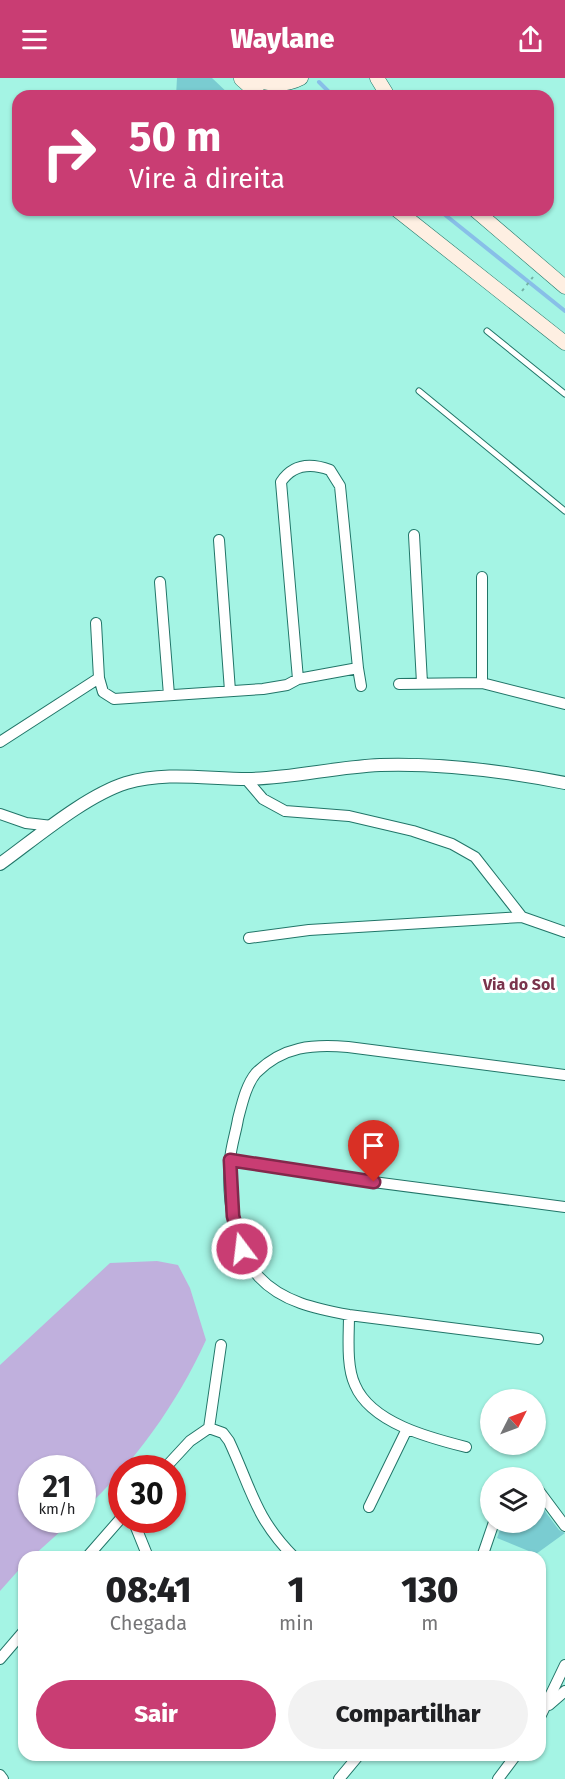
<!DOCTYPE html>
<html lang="pt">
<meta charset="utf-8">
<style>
:root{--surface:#fff;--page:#f2f2f2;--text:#202124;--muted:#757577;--accent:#c93d73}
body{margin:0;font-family:"Fira Sans",sans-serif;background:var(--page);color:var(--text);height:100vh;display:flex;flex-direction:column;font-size:22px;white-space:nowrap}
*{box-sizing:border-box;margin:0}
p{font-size:20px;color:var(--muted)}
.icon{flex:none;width:33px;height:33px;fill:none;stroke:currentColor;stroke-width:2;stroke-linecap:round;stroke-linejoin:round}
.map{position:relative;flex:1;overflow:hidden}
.sheet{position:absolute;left:18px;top:1473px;width:528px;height:210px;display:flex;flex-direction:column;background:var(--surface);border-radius:18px;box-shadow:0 2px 4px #0004}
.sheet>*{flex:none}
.hud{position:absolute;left:12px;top:12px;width:542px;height:126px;border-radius:18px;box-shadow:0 2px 4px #0004;background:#c93d73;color:#fff;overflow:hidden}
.needle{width:39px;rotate:48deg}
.buttons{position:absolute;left:480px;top:1311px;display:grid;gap:12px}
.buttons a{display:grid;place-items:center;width:66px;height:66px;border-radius:50%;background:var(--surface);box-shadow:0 2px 4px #0004;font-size:30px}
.speed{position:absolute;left:18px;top:1377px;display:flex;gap:12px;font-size:30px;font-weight:700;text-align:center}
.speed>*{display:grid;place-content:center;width:78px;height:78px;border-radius:50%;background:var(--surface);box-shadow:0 2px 4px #0004;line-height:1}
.speed small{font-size:15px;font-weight:400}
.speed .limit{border:9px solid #d22;background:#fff;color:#111}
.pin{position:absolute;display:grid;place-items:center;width:51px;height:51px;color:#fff;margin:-62px -26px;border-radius:50% 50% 50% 0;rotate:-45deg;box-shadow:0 0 6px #0007}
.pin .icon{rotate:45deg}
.me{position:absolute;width:66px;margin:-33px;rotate:345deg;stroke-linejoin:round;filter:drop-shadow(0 0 4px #0008)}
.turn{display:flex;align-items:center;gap:21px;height:126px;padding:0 18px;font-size:27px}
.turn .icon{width:78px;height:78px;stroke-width:2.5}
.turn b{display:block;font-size:42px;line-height:51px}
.eta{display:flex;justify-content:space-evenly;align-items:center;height:102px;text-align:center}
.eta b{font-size:36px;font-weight:800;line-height:42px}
.button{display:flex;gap:12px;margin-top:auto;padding:12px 18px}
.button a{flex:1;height:69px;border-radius:36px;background:var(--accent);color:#fff;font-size:24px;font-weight:800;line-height:69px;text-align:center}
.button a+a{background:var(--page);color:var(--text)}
header{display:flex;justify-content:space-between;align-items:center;height:78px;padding:0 18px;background:var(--accent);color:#fff;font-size:27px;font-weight:800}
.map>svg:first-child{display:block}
.green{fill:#c0b0dd}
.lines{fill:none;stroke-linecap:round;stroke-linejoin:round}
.stream{stroke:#88bfe8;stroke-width:4}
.building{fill:#7accd1}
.service-casing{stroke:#217568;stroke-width:7}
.minor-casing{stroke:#217568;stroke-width:12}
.tertiary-casing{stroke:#217568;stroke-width:14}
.secondary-casing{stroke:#217568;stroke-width:15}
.path{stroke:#73b2a6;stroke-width:2;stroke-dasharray:3 4.5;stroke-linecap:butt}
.service{stroke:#fff;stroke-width:5}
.minor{stroke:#fff;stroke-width:10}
.tertiary{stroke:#fff;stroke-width:12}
.secondary{stroke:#feefe2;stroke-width:14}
.route-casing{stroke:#83284b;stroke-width:15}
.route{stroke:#c93d73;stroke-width:10}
.labels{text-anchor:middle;stroke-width:6;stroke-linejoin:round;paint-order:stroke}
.neighbourhood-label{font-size:16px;font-weight:bold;fill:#7a344c;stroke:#fff}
</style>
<header><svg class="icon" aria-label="menu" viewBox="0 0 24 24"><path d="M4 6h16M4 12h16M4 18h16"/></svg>Waylane<svg class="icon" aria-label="share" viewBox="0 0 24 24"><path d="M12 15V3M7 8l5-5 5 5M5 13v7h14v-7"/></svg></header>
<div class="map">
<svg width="565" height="1701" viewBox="0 0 565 1701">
<rect width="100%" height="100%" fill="#a4f4e4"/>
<!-- green -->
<path class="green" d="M157 1183 178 1187 190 1210 206 1262C177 1326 134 1385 83 1433L82 1390H32V1442H73L32 1479H24V1486L0 1513V1287L110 1185Z"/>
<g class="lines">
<!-- stream -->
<path class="stream" d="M319 4 333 18
M439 132 565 233"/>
</g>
<!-- building -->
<path class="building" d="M177 0H212L231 18H176Z
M536 1421 559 1452 565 1455 536 1476 497 1460 503 1444H536Z"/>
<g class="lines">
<defs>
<path id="service" d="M487 253 565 316
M419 313 565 433"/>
<path id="minor" d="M414 457 422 605
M219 462 230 613
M482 499V605
M160 504 169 617
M96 545 99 600
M298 601 281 404C293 386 311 385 330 392L340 408 358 590
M399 606 482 605 565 626
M0 664 99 600 103 614 114 621 263 611 287 607 298 601 358 590 361 608
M246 701 263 721 285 733 349 738 413 753 452 766 475 779 522 839
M0 736 26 745 52 748
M249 860 309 852 522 839 565 854
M230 1082 335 1099 565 1129
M349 1237C349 1258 346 1288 355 1307 371 1345 430 1360 466 1369
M538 1261 349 1237C317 1231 282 1224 259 1199 233 1170 227 1119 230 1082 231 1068 236 1054 238 1041 242 1026 246 1007 256 995 283 968 313 966 348 969L565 997
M209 1350 223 1355 229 1363C251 1410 255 1440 294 1479
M209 1350 221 1267
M165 1390 190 1363 209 1350
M536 1409 565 1448
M369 1429 407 1351
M133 1442 148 1479
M87 1479 122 1439
M482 1479 494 1444
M0 1581 24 1553
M549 1627 565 1613
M540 1639 565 1587
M0 1697 3 1701
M339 1701 359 1677
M498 1701 516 1677"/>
<path id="tertiary" d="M0 786C36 760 85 718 126 705 167 693 207 701 248 701 292 700 336 689 380 687 442 685 504 693 565 705"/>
<path id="secondary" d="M244 0C264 5 282 10 301 0
M377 0 388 18
M241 1 260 18
M397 132 565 265
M475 132 565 209"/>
</defs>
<!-- service casing -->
<use href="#service" class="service-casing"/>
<!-- minor casing -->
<use href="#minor" class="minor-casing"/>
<!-- tertiary casing -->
<use href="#tertiary" class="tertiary-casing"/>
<!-- secondary casing -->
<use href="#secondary" class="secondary-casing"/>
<!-- path -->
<path class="path" d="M522 213 533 199"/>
<!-- service -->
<use href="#service" class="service"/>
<!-- minor -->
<use href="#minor" class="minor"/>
<!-- tertiary -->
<use href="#tertiary" class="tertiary"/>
<!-- secondary -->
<use href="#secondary" class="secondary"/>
</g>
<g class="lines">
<defs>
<path id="route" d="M242 1171 233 1138 230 1082 374 1104"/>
</defs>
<!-- route casing -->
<use href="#route" class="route-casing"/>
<!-- route -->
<use href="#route" class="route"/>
</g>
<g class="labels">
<!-- neighbourhood labels -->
<g class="neighbourhood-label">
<text x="519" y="912">Via do Sol</text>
</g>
</g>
</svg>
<div class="buttons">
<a><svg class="needle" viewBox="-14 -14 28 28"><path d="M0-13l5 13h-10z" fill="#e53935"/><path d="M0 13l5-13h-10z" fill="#757577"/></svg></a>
<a><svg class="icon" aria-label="layers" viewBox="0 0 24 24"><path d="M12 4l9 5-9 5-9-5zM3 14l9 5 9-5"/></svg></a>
</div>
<div class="speed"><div>21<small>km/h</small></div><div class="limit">30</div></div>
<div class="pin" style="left:374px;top:1104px;background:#d93025"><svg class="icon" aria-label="arrive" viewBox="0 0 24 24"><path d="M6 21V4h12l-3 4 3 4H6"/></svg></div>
<svg class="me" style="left:242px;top:1171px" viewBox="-20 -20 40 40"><circle r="17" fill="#c93d73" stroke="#fff" stroke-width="3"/><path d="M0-11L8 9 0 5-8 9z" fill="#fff"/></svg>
<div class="hud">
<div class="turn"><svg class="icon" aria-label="right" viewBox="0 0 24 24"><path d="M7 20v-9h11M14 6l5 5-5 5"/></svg><div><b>50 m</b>Vire à direita</div></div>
</div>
<section class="sheet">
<div class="eta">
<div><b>08:41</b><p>Chegada</p></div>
<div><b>1</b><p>min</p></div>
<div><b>130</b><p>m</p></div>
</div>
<div class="button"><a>Sair</a><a>Compartilhar</a></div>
</section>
</div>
